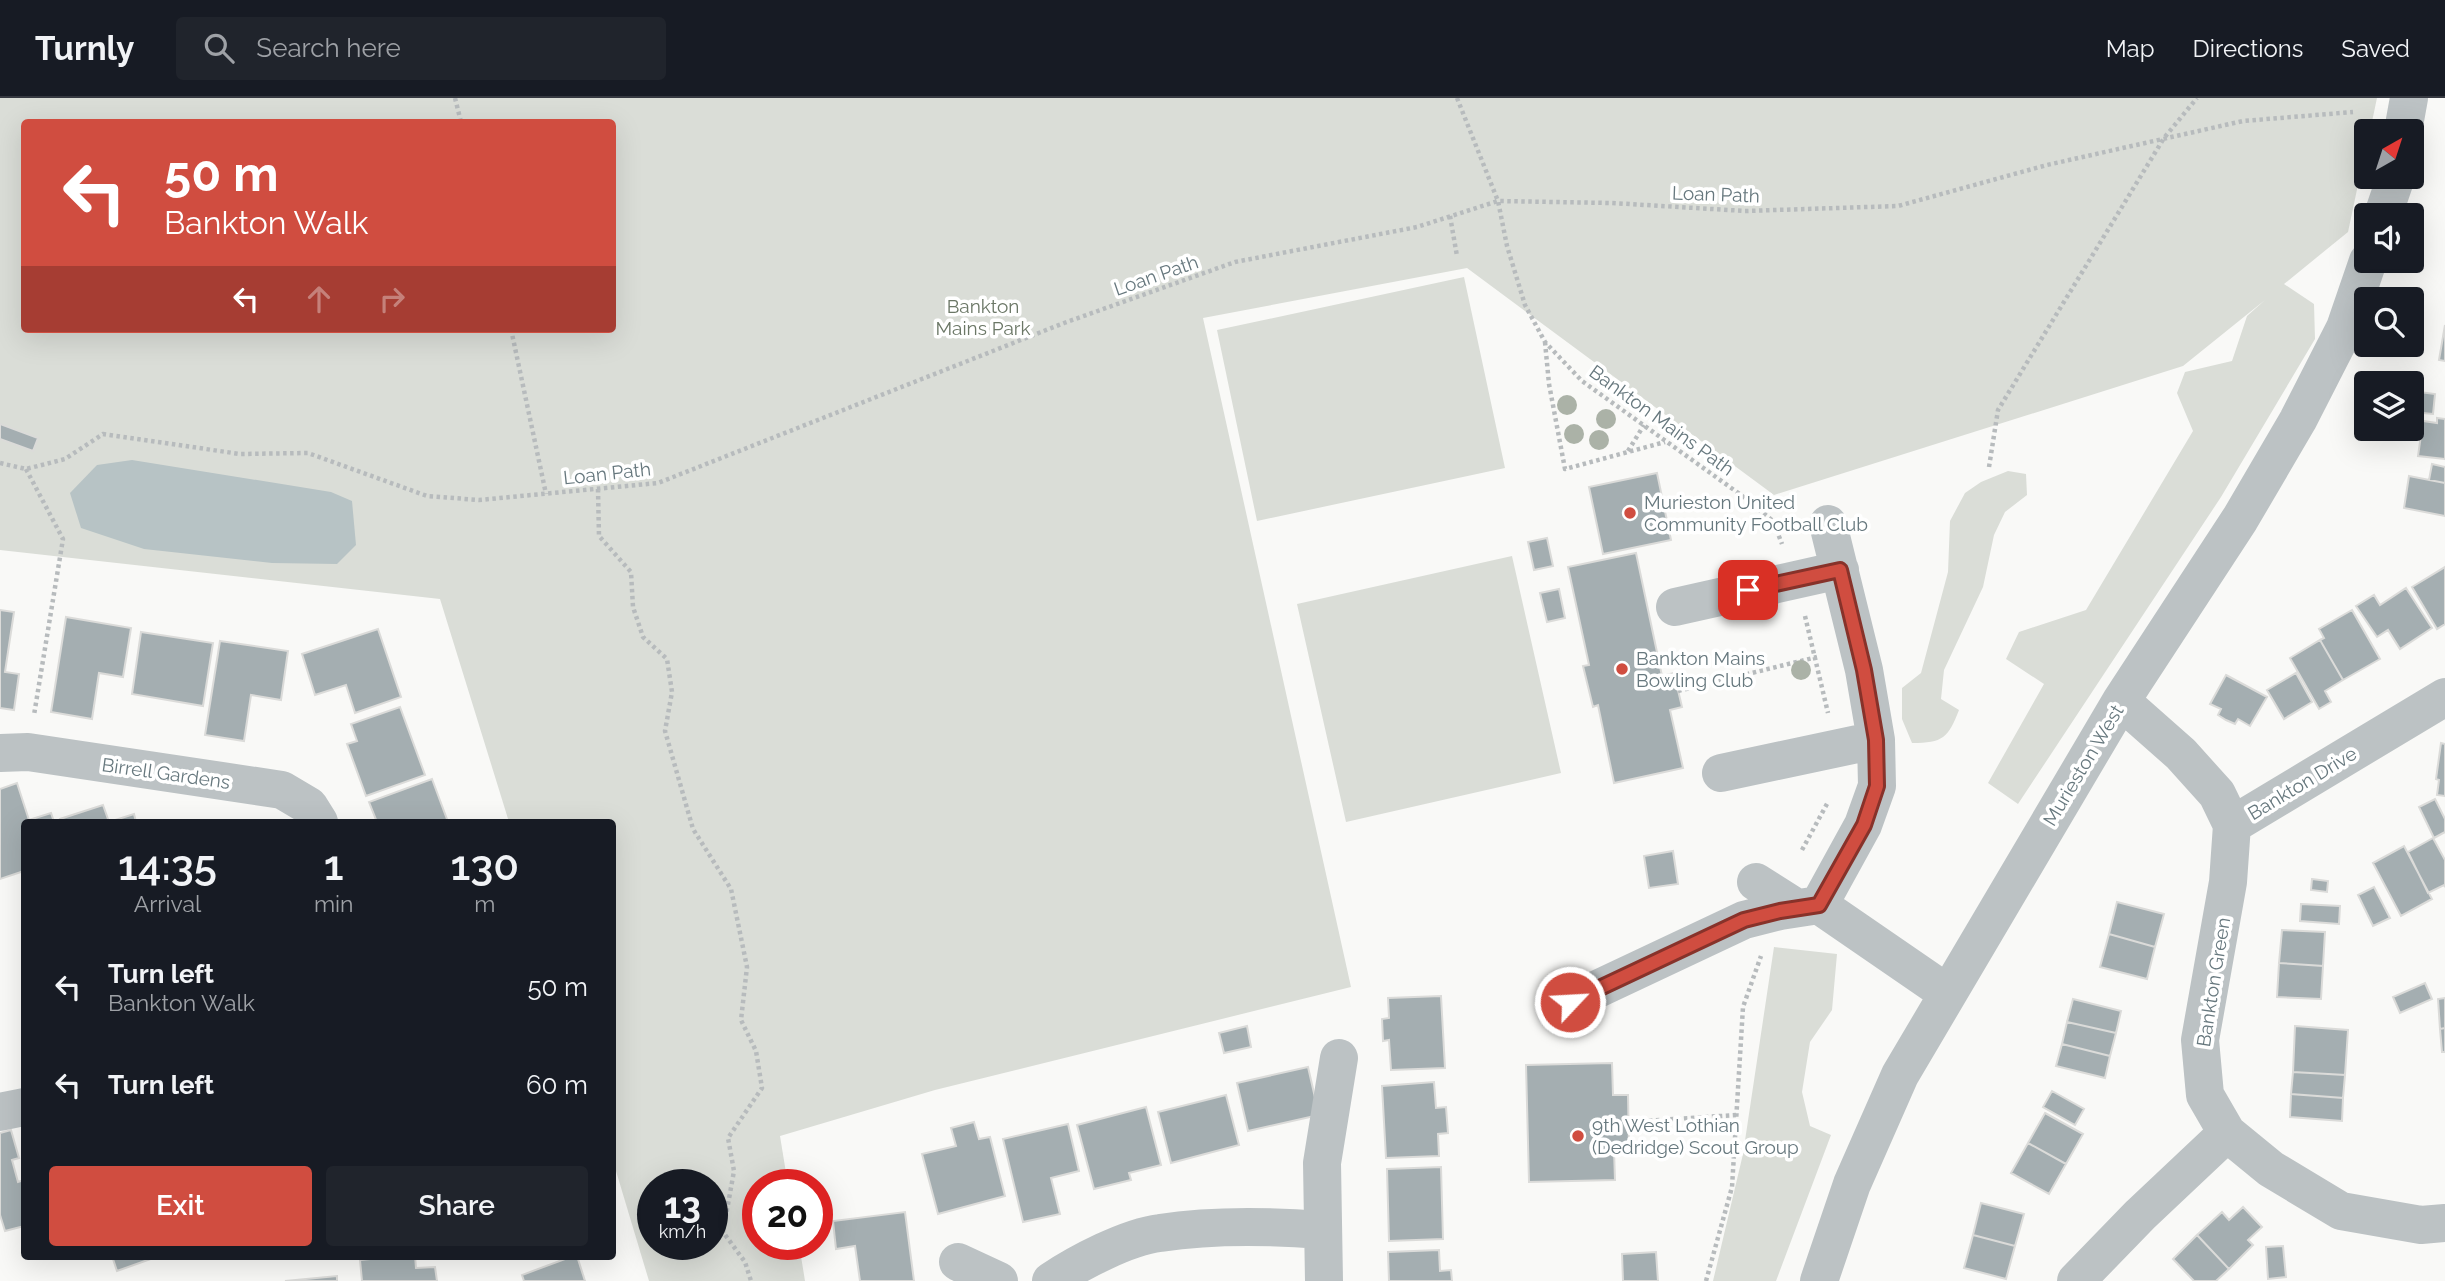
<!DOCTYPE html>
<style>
:root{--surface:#171b24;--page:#20242c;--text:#f1f3f6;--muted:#9ea1a6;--line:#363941;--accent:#d04d40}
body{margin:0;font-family:Raleway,sans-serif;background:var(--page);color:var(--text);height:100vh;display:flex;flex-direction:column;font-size:26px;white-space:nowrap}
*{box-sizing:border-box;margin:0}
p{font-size:23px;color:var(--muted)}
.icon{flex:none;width:38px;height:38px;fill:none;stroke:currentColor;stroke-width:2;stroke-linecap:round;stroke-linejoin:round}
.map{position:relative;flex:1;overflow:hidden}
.sheet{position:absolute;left:21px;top:721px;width:595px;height:441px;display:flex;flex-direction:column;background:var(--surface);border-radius:7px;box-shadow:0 7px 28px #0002}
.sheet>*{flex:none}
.banner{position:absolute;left:21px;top:21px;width:595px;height:214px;border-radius:7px;box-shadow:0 7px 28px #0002;background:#d04d40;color:#fff;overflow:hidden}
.needle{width:46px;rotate:39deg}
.fabs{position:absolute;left:2354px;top:21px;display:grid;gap:14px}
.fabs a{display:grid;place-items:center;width:70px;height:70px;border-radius:7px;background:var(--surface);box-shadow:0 7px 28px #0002;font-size:35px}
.speed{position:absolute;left:637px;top:1071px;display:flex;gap:14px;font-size:35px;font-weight:700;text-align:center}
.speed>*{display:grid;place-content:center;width:91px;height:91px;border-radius:50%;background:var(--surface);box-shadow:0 7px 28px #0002;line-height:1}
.speed small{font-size:18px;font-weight:400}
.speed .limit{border:10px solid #d22;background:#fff;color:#111}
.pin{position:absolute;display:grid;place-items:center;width:60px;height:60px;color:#fff;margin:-30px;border-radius:14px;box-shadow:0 4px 10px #0006}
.me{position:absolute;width:77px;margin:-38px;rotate:65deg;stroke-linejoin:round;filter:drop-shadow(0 0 5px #0008)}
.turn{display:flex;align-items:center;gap:24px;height:147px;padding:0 28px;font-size:32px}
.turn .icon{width:91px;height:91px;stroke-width:2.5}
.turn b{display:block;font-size:49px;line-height:60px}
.lanes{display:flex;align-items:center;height:66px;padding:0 28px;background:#0003;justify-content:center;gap:35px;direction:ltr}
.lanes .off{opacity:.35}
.eta{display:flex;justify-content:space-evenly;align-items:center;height:119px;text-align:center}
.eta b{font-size:42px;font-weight:600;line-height:49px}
.button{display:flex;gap:14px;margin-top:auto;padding:14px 28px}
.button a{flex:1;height:80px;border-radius:7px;background:var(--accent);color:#fff;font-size:28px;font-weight:600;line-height:80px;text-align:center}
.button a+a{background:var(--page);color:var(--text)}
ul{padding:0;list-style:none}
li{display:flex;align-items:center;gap:21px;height:98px;padding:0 28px}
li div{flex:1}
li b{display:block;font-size:26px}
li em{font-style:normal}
header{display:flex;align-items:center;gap:42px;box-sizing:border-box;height:98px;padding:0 35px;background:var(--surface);border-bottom:2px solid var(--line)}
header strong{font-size:33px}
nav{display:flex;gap:38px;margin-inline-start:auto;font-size:24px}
.search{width:490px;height:63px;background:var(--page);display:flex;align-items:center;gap:18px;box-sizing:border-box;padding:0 24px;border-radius:7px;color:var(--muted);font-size:26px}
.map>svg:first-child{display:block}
.green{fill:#daddd7;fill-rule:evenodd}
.water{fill:#b7c3c5}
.building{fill:#a4aeb1;stroke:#dbdbd9;stroke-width:2}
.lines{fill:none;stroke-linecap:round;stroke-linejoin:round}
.path{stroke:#b7bbbd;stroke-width:4.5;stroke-dasharray:3.5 3.5;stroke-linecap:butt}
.minor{stroke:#bcc2c4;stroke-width:38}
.tree{fill:#abb2a7}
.route-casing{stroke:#87322a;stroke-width:18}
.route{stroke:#d04d40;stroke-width:12}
.poi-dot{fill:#d04d40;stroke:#fff;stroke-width:2.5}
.labels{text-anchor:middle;stroke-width:7;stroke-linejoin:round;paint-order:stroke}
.street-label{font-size:19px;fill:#67787e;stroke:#fff}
.park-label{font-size:19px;fill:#6b7766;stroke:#fff}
.poi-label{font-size:19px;fill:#67787e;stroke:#fff;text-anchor:start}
</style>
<header>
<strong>Turnly</strong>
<div class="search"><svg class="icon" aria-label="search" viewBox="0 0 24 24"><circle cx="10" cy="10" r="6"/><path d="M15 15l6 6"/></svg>Search here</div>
<nav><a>Map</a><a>Directions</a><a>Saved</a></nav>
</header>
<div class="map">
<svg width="2445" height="1183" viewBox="0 0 2445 1183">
<rect width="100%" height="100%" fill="#f9f9f7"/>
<!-- green -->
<path class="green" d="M0 0H2377L2370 33H2366V49L2348 134 2284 186 2314 206 2315 241 2221 399 2018 706 1988 685 2044 586 2006 561 2019 534 2086 512 2193 333 2177 295 2185 274 2232 263 2247 218 2265 202 2183 268 1774 397 1467 170 1203 220 1351 889 935 992 780 1038 788 1087H758V1146H799L805 1183H649L613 1063 612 724H509L440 501 0 452ZM24 24H612V231H24ZM653 1087H712V1146H653Z
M1464 179 1505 370 1257 423 1217 232Z
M2008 373 2026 376 2027 397 2005 414 1994 437 1983 489 1944 572 1941 601 1959 612C1948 640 1943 645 1912 645L1902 621V590L1921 575 1948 474 1950 423 1965 395 1981 384Z
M1512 458 1561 675 1346 724 1297 506Z
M1774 849 1837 856 1832 912 1810 944 1802 994 1810 1028 1831 1037 1776 1183H1713L1743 1056Z"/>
<!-- water -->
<path class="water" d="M132 362 331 394 352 403 356 447 337 466 272 465 144 451 81 430 70 395 97 367Z"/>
<!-- building -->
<path class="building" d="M2445 227V263L2439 262Z
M2412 293 2435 296 2433 316 2412 314Z
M2437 320 2445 321V361L2418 358 2423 323 2437 325Z
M0 326 38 340 33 353 0 341Z
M2432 366 2445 369V385L2429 382Z
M1657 375 1671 442 1603 456 1589 389Z
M2409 378 2445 385V418L2404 410Z
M1547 440 1553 468 1534 472 1528 444Z
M1636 455 1662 578 1674 575 1682 609 1670 612 1683 670 1614 685 1598 607 1593 609 1583 568 1589 567 1568 469Z
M2445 469V526L2437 531 2412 489Z
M2406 490 2432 530 2400 551 2388 532 2377 539 2356 508 2374 497 2380 507Z
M1559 491 1565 520 1547 524 1540 495Z
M0 512 14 514 5 574 19 576 14 612 0 610Z
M2352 512 2380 561 2343 582 2320 542 2324 540 2319 531Z
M66 519 131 530 123 579 99 575 92 621 51 614Z
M378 531 401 599 355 615 346 587 315 597 302 556Z
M141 534 213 545 203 608 132 596Z
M2320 542 2343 582 2325 593 2331 604 2319 611 2290 560Z
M220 543 288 553 281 602 251 597 244 643 205 637Z
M2296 575 2312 604 2284 621 2267 592Z
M2226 577 2267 599 2250 628 2238 621 2235 626 2226 622 2218 617 2221 611 2210 606Z
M400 609 425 677 366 698 347 646 357 643 351 626Z
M2441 645 2445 646V698L2437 697 2439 682 2436 681Z
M432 681 448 724H377L369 704Z
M17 685 29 722 51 715 54 724H24V773L0 781V691Z
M2435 701 2445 721V734L2434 740 2419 709Z
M103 707 109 724H61L60 721Z
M134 716 136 724H109Z
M2433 740 2445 762V789L2444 787 2428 795 2408 754Z
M2404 748 2432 801 2401 818 2373 765Z
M1673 753 1678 786 1649 790 1644 758Z
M2312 781 2328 783 2327 794 2311 792Z
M2374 789 2390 820 2373 828 2358 797Z
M2117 804 2164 816 2155 849 2109 836Z
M2301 806 2340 808 2339 826 2300 823Z
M2282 832 2325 834 2323 868 2279 865Z
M2109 836 2155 849 2147 881 2100 869Z
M2279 865 2323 868 2321 901 2277 899Z
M2425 885 2432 901 2400 915 2393 899Z
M1441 898 1445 970 1391 972 1389 942 1383 943 1382 921 1389 920 1388 900Z
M2445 900V930L2440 931 2438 901Z
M2073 901 2121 913 2116 935 2067 924Z
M2067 924 2116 935 2110 958 2062 946Z
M1247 928 1251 949 1224 955 1219 935Z
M2295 928 2348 932 2345 977 2293 974Z
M2445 930V954H2442L2440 931Z
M2062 946 2110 958 2105 980 2056 968Z
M1612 965 1613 997H1628L1629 1052H1614L1615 1082 1529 1084 1526 967Z
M1308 969 1319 1017 1248 1033 1237 985Z
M2293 974 2345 977 2343 1000 2291 996Z
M1434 984 1436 1010 1446 1009 1448 1035 1438 1036 1439 1058 1386 1060 1382 988Z
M2052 993 2084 1011 2075 1027 2043 1009Z
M2291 996 2343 1000 2342 1023 2290 1019Z
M1226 997 1239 1047 1171 1065 1158 1014Z
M1146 1009 1161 1067 1129 1075 1131 1082 1094 1091 1077 1027Z
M2045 1015 2083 1036 2066 1066 2028 1045Z
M974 1024 979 1041 990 1039 1005 1098 938 1116 922 1056 956 1048 951 1030Z
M1068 1026 1079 1073 1051 1080 1060 1116 1023 1124 1003 1041Z
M11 1032 19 1060 12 1062 18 1084 24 1082V1130V1128L5 1133 0 1117V1035Z
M2028 1045 2066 1066 2049 1096 2011 1075Z
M1441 1069 1443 1141 1389 1143 1387 1071Z
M1981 1105 2024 1116 2015 1148 1973 1137Z
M2243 1109 2262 1129 2248 1142 2253 1147 2229 1171 2197 1137 2222 1114 2229 1122Z
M905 1114 914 1183H860L855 1148 836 1151 833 1123Z
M1973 1137 2015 1148 2006 1181 1964 1170Z
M2197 1137 2229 1171 2216 1183H2194L2173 1161Z
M2283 1148 2286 1179 2268 1181 2266 1149Z
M1439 1152 1440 1173 1451 1172 1452 1183H1389L1388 1154Z
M1656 1154 1658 1183H1623L1622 1156Z
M112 1158H159L117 1173Z
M401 1158H415L416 1170 435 1169 437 1183H362L360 1162Z
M573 1158H577L585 1183H524L522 1177Z
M337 1178V1183H285Z"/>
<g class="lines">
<!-- path -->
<path class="path" d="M455 0 461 24
M1457 0 1498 103 1507 148 1525 207 1545 244 1582 283 1741 397 1773 423 1782 446
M1450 118 1457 158
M511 231 546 396
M1545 244 1549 286 1565 371 1665 344
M1628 353 1644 327
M0 365 26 371 65 361 103 336 240 356 308 355 427 398 479 402 658 385 1064 225 1235 164 1417 129 1498 103 1612 105 1745 113 1898 108 2047 67 2243 23 2353 14
M1989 369 1998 312 2164 40 2197 0
M26 371 63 441 34 617
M598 391 599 438 631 474 633 509 643 539 667 561 672 594 665 633 693 731 731 791 747 869 741 922 756 953 762 990 728 1040 734 1073 723 1134 745 1164 751 1183
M1805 518 1828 615
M1678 593 1817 559
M1802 752 1828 704
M1628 1024 1736 1017
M1706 1183 1732 1089 1743 909 1761 858"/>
<!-- minor -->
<path class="minor" d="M2403 33 2409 0
M2383 117 2396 79
M1828 426 1864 572 1876 642 1877 688 1863 727 1819 807 1947 895
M1675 509 1840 472
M2121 603 2181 656 2217 696 2232 727 2228 784 2200 942 2205 997 2227 1035 2271 1071 2341 1113 2421 1127 2445 1125
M0 655 28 654 282 692 309 708 319 724
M1721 675 1876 642
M2232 727 2445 599
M1756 784 1797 810
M1570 904 1744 822 1780 813 1819 807
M0 1014 24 1009
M958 1164 999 1183
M1051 1183C1078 1165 1127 1139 1160 1135 1212 1127 1269 1128 1322 1132
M1324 1183 1322 1065 1339 960
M1819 1183 1852 1086 1900 977 2121 603 2240 421 2298 322 2345 230 2368 163
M2076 1183 2140 1117 2227 1035"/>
</g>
<!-- trees -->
<g class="tree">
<circle cx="1567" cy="307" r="10"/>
<circle cx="1606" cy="321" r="10"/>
<circle cx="1574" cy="336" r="10"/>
<circle cx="1599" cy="342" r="10"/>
<circle cx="1801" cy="572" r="10"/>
</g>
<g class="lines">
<defs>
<path id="route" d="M1570 904 1744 822 1780 813 1819 807 1864 727 1877 688 1876 642 1864 572 1840 472 1748 492"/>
</defs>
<!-- route casing -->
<use href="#route" class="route-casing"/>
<!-- route -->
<use href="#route" class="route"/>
</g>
<!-- markers -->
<g class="poi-dot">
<circle cx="1630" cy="415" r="7"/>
<circle cx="1622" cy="571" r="7"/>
<circle cx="1578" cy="1038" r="7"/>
</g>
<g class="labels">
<!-- street labels -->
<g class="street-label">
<text transform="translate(1716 96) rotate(2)" y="7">Loan Path</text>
<text transform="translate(1156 177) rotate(-19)" y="7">Loan Path</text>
<text transform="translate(1662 322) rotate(36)" y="7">Bankton Mains Path</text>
<text transform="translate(607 375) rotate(-6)" y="7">Loan Path</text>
<text transform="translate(2083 667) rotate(-59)" y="7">Murieston West</text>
<text transform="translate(166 675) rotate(8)" y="7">Birrell Gardens</text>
<text transform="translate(2302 685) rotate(-31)" y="7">Bankton Drive</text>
<text transform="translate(2213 884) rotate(-81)" y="7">Bankton Green</text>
</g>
<!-- park labels -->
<g class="park-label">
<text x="983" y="215">Bankton<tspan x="983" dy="22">Mains Park</tspan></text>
</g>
<!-- poi labels -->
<g class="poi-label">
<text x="1644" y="411">Murieston United<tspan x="1644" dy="22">Community Football Club</tspan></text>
<text x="1636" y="567">Bankton Mains<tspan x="1636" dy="22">Bowling Club</tspan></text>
<text x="1592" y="1034">9th West Lothian<tspan x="1592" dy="22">(Dedridge) Scout Group</tspan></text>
</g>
</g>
</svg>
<div class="fabs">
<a><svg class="needle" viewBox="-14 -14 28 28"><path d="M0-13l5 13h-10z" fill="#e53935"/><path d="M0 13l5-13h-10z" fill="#9ea1a6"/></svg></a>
<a><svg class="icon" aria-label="sound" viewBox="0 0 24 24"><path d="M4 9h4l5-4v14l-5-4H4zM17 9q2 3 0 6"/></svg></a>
<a><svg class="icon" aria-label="search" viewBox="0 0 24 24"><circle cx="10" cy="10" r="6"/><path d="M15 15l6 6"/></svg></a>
<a><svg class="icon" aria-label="layers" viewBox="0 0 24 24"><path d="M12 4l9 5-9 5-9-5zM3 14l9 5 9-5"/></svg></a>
</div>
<div class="speed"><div>13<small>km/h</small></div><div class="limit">20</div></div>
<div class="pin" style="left:1748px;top:492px;background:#d93025"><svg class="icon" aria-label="arrive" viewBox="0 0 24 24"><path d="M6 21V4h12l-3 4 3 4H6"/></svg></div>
<svg class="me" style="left:1570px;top:904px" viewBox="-20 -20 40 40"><circle r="17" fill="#d04d40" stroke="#fff" stroke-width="3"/><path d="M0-11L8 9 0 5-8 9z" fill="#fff"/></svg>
<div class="banner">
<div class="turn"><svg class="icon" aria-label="left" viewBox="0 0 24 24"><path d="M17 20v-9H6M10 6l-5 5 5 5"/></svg><div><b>50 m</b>Bankton Walk</div></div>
<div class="lanes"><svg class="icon" aria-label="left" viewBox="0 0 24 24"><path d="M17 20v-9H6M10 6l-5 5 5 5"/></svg><svg class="icon off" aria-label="ahead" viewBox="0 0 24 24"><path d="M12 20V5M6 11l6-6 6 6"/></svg><svg class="icon off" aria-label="right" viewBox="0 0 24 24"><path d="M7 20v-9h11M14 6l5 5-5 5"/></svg></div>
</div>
<section class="sheet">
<div class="eta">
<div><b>14:35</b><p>Arrival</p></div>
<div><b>1</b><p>min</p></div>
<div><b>130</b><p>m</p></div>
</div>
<ul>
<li><svg class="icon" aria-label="left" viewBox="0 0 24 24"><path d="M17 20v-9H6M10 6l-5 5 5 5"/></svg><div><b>Turn left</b><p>Bankton Walk</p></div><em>50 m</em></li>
<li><svg class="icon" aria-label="left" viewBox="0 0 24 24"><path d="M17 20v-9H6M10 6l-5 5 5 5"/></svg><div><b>Turn left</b></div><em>60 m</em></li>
</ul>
<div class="button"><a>Exit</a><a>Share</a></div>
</section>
</div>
